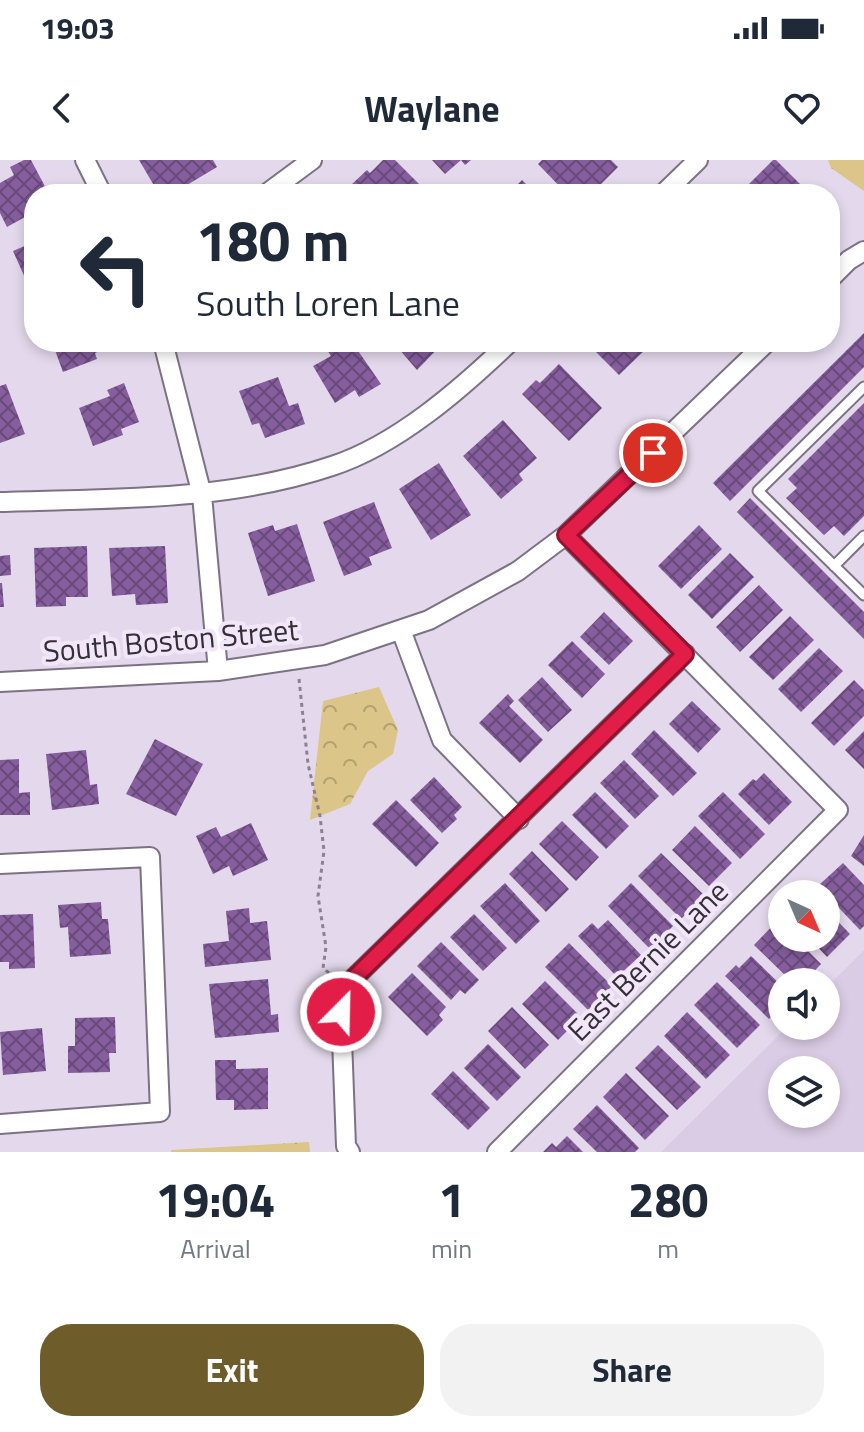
<!DOCTYPE html>
<style>
:root{--surface:#fff;--page:#f2f2f3;--text:#1f2937;--muted:#747a83;--accent:#6e5c2a}
body{margin:0;font-family:"Titillium Web",sans-serif;background:var(--page);color:var(--text);height:100vh;display:flex;flex-direction:column;font-size:30px;white-space:nowrap}
*{box-sizing:border-box;margin:0}
p{font-size:26px;color:var(--muted)}
.icon{flex:none;width:44px;height:44px;fill:none;stroke:currentColor;stroke-width:2;stroke-linecap:round;stroke-linejoin:round}
.map{position:relative;height:992px;overflow:hidden}
.drawer{display:flex;flex-direction:column;background:var(--surface);flex:1}
.drawer>*{flex:none}
.hud{position:absolute;left:24px;top:24px;width:816px;height:168px;border-radius:32px;box-shadow:0 4px 12px #0003;background:#fff;color:var(--text);overflow:hidden}
.needle{width:52px;rotate:136deg}
.fabs{position:absolute;left:768px;top:720px;display:grid;gap:16px}
.fabs a{display:grid;place-items:center;width:72px;height:72px;border-radius:50%;background:var(--surface);box-shadow:0 4px 12px #0003;font-size:40px}
.pin{position:absolute;display:grid;place-items:center;width:68px;height:68px;color:#fff;margin:-34px;border:4px solid #fff;border-radius:50%;box-shadow:0 2px 8px #0007}
.me{position:absolute;width:88px;margin:-44px;rotate:23deg;stroke-linejoin:round;filter:drop-shadow(0 0 6px #0008)}
.turn{display:flex;align-items:center;gap:28px;height:168px;padding:0 40px;font-size:36px}
.turn .icon{width:104px;height:104px;stroke-width:2.5}
.turn b{display:block;font-size:56px;line-height:68px}
.eta{display:flex;justify-content:space-evenly;align-items:center;height:136px;text-align:center}
.eta b{font-size:48px;font-weight:700;line-height:56px}
.action{display:flex;gap:16px;margin-top:auto;padding:16px 40px}
.action a{flex:1;height:92px;border-radius:32px;background:var(--accent);color:#fff;font-size:32px;font-weight:700;line-height:92px;text-align:center}
.action a+a{background:var(--page);color:var(--text)}
.status{display:flex;justify-content:space-between;align-items:center;height:56px;padding:0 40px;background:var(--surface);direction:ltr}
.status svg{height:22px;fill:currentColor}
header{display:flex;justify-content:space-between;align-items:center;height:104px;padding:0 40px;background:var(--surface);font-size:36px;font-weight:700}
.map>svg:first-child{display:block}
.built{fill:#dbcce5;fill-rule:evenodd}
.grass{fill:url(#grass-tufts)}
.park{fill:url(#park-crowns)}
.building{fill:url(#building-cross-hatch)}
.lines{fill:none;stroke-linecap:round;stroke-linejoin:round}
.lane-casing{stroke:#7c7283;stroke-width:13}
.street-casing{stroke:#7c7283;stroke-width:22}
.path{stroke:#8a8290;stroke-width:3;stroke-dasharray:4 4;stroke-linecap:butt}
.lane{stroke:#fff;stroke-width:9}
.street{stroke:#fff;stroke-width:18}
.route-casing{stroke:#92132f;stroke-width:20}
.route{stroke:#e11d48;stroke-width:14}
.labels{text-anchor:middle;stroke-width:8;stroke-linejoin:round;paint-order:stroke}
.street-label{font-size:30px;fill:#342f37;stroke:#f2e6f9}
</style>
<div class="status"><b>19:03</b><svg viewBox="0 0 49 12"><path d="M0 12V9h3v3zM5 12V6h3v6zM10 12V3h3v9zM15 12V0h3v12zM26 1h20v11H26zM47 4h2v5h-2z"/></svg></div>
<header><svg class="icon" aria-label="back" viewBox="0 0 24 24"><path d="M15 5l-7 7 7 7"/></svg>Waylane<svg class="icon" aria-label="heart" viewBox="0 0 24 24"><path d="M12 20l-8-8c-3-5 5-10 8-4 3-6 11-1 8 4z"/></svg></header>
<div class="map">
<svg width="864" height="992" viewBox="0 0 864 992">
<defs>
<pattern id="grass-tufts" width="24" height="20" patternUnits="userSpaceOnUse" patternTransform="scale(2)"><rect width="24" height="20" fill="#dbc588"/><path d="M3 7l-1-3M5 7V3M7 7l1-3M15 17l-1-3M17 17v-4M19 17l1-3" fill="none" stroke="#b2a070"/></pattern>
<pattern id="park-crowns" width="20" height="18" patternUnits="userSpaceOnUse" patternTransform="scale(2)"><rect width="20" height="18" fill="#dbc588"/><path d="M2 6a3 3 0 1 1 6 0M12 15a3 3 0 1 1 6 0" fill="none" stroke="#b2a070"/></pattern>
<pattern id="building-cross-hatch" width="8" height="8" patternUnits="userSpaceOnUse" patternTransform="scale(2)"><rect width="8" height="8" fill="#865e9e"/><path d="M0 0l8 8M0 8l8-8" fill="none" stroke="#684a7a"/></pattern>
</defs>
<rect width="100%" height="100%" fill="#e4d9ec"/>
<!-- built -->
<path class="built" d="M864 790V992H661L788 866H826V828ZM782 910H826V954H782Z"/>
<!-- grass -->
<path class="grass" d="M828 0H864V31L831 8Z"/>
<!-- park -->
<path class="park" d="M379 527 398 570 393 594 368 611 350 644 310 660 323 541Z
M309 982 310 992H171V990Z"/>
<!-- building -->
<path class="building" d="M24 0H31L49 34H34V52L7 67 0 53V23L14 15 10 7Z
M139 0H213L217 7 172 34H159Z
M383 0H395L429 34H360L351 25 367 10 370 13Z
M432 0H471L465 5 461 0 445 14Z
M542 0H611L618 7 591 34H567L538 4Z
M773 0H776L807 31 804 34H749L744 29Z
M522 20 536 34H508Z
M34 82V138L13 91Z
M864 173V207L730 341 713 323Z
M52 182H107L109 187 95 193 97 199 63 212Z
M340 182H352L381 224 359 237 355 230 335 243 313 206 331 196 327 190Z
M393 182H444L417 210Z
M592 182H647L650 185 619 215 589 185Z
M559 204 602 248 569 281 522 234 536 220 540 223Z
M278 217 289 246 298 243 305 264 265 278 259 263 252 265 239 231Z
M124 223 139 262 121 269 123 275 93 286 79 248 110 236 107 230Z
M6 224 25 274 0 283V226Z
M864 243V356L844 376 834 366 824 375 786 338 797 328 788 319Z
M503 260 537 298 519 314 523 320 501 339 463 296Z
M439 303 471 355 431 380 399 329Z
M750 338 864 452V479L737 352Z
M374 342 392 388 369 397 372 405 344 416 323 362Z
M297 364 315 421 268 436 248 373 273 365 275 371Z
M699 365 722 389 681 429 658 406Z
M87 386 88 437H66V446L36 447 34 388Z
M165 386 168 443 136 445 135 434 112 436 109 388Z
M730 393 754 417 712 459 688 435Z
M10 395 11 415 0 416V396Z
M0 423H2L4 447H0Z
M759 425 783 450 740 492 716 467Z
M604 452 633 481 609 505 580 477Z
M790 456 814 480 773 520 749 497Z
M572 481 605 514 582 538 548 505Z
M819 488 843 511 801 552 778 529Z
M542 517 572 550 548 572 518 540Z
M854 520 864 530V556L834 586 811 563Z
M508 534 514 541 509 546 543 580 520 603 479 563Z
M692 541 721 569 698 593 669 564Z
M654 570 697 613 673 636 631 594Z
M864 571V609L845 590Z
M155 579 203 604 176 656 126 634Z
M86 590 90 625 97 624 99 644 52 650 46 594Z
M19 599V633L30 632V655H0V600Z
M624 600 659 636 635 659 600 623Z
M764 613 792 642 769 665 738 634 753 619 756 621Z
M434 617 462 647 454 655 457 659 442 673 410 640Z
M595 632 629 666 606 689 572 655Z
M723 632 765 674 740 699 698 656Z
M396 640 439 683 416 707 372 664Z
M562 661 599 697 576 721 539 684Z
M251 663 268 700 233 716 229 706 213 714 196 676 216 667 221 677Z
M695 666 732 703 709 726 672 690Z
M864 675V706L851 696Z
M532 691 569 729 546 752 509 714Z
M661 693 704 735 681 759 638 716Z
M843 703 864 725V766L860 770 818 726Z
M505 723 540 761 516 784 480 746Z
M631 723 673 766 650 789 608 746Z
M101 742 102 759H108L111 794 70 797 68 767 60 768 58 745Z
M249 748 250 763 267 761 271 800 205 807 203 784 229 781 226 751Z
M826 749 850 774 827 797 809 778H826Z
M33 754 35 808 9 809V802H0V755Z
M474 754 507 788 483 811 450 777Z
M608 760 641 795 617 817 578 776 592 763 598 769Z
M777 761 782 766V778H795L821 804 804 822H792L754 785Z
M441 782 479 820 465 834 460 830 451 840 417 806Z
M569 783 612 826 588 850 545 807Z
M751 796 782 826V846L769 859 725 816 736 805 739 808Z
M412 813 446 847 439 855 443 860 427 876 388 837Z
M268 819 271 855 278 854 279 872 215 878 209 824Z
M545 821 581 857 558 880 522 844Z
M717 822 760 865 737 888 694 845Z
M512 847 549 885 525 909 488 871Z
M687 852 730 895 706 919 664 876Z
M115 857 116 893H109L110 912 68 913V886H75V858Z
M42 868 46 911 3 915 0 872Z
M488 884 521 917 497 941 464 908Z
M658 885 701 927 677 950 635 908Z
M215 900H236V909L268 908V949L234 950V940H216Z
M453 911 490 948 468 970 431 934Z
M626 913 669 956 645 980 603 937Z
M597 945 639 988 635 992H597L573 969Z
M567 976 583 992H543L552 983 556 987Z"/>
<g class="lines">
<defs>
<path id="lane" d="M864 227 758 331 864 435
M834 406 864 376"/>
<path id="street" d="M85 0 102 34
M266 34 312 0
M663 34 698 0
M830 119 849 100 864 91
M163 182 202 335 218 511
M0 342C111 338 225 342 332 306 397 285 461 229 510 182
M401 470 442 580 519 659
M0 522 218 511 325 495 429 460 518 411 566 375 767 182
M0 704 150 697 160 952 0 964
M350 992 346 986 341 852 345 834 355 817 685 494
M497 992 838 650 566 375"/>
</defs>
<!-- lane casing -->
<use href="#lane" class="lane-casing"/>
<!-- street casing -->
<use href="#street" class="street-casing"/>
<!-- path -->
<path class="path" d="M299 519 308 604 320 656 324 691 318 736 326 787 323 808 333 816"/>
<!-- lane -->
<use href="#lane" class="lane"/>
<!-- street -->
<use href="#street" class="street"/>
</g>
<g class="lines">
<defs>
<path id="route" d="M341 852 345 834 355 817 685 494 566 375 653 293"/>
</defs>
<!-- route casing -->
<use href="#route" class="route-casing"/>
<!-- route -->
<use href="#route" class="route"/>
</g>
<g class="labels">
<!-- street labels -->
<g class="street-label">
<text transform="translate(171 481) rotate(-5)" y="10">South Boston Street</text>
<text transform="translate(648 801) rotate(-45)" y="10">East Bernie Lane</text>
</g>
</g>
</svg>
<div class="fabs">
<a><svg class="needle" viewBox="-14 -14 28 28"><path d="M0-13l5 13h-10z" fill="#e53935"/><path d="M0 13l5-13h-10z" fill="#747a83"/></svg></a>
<a><svg class="icon" aria-label="sound" viewBox="0 0 24 24"><path d="M4 9h4l5-4v14l-5-4H4zM17 9q2 3 0 6"/></svg></a>
<a><svg class="icon" aria-label="layers" viewBox="0 0 24 24"><path d="M12 4l9 5-9 5-9-5zM3 14l9 5 9-5"/></svg></a>
</div>
<div class="pin" style="left:653px;top:293px;background:#d93025"><svg class="icon" aria-label="arrive" viewBox="0 0 24 24"><path d="M6 21V4h12l-3 4 3 4H6"/></svg></div>
<svg class="me" style="left:341px;top:852px" viewBox="-20 -20 40 40"><circle r="17" fill="#e11d48" stroke="#fff" stroke-width="3"/><path d="M0-11L8 9 0 5-8 9z" fill="#fff"/></svg>
<div class="hud">
<div class="turn"><svg class="icon" aria-label="left" viewBox="0 0 24 24"><path d="M17 20v-9H6M10 6l-5 5 5 5"/></svg><div><b>180 m</b>South Loren Lane</div></div>
</div>
</div>
<section class="drawer">
<div class="eta">
<div><b>19:04</b><p>Arrival</p></div>
<div><b>1</b><p>min</p></div>
<div><b>280</b><p>m</p></div>
</div>
<div class="action"><a>Exit</a><a>Share</a></div>
</section>
